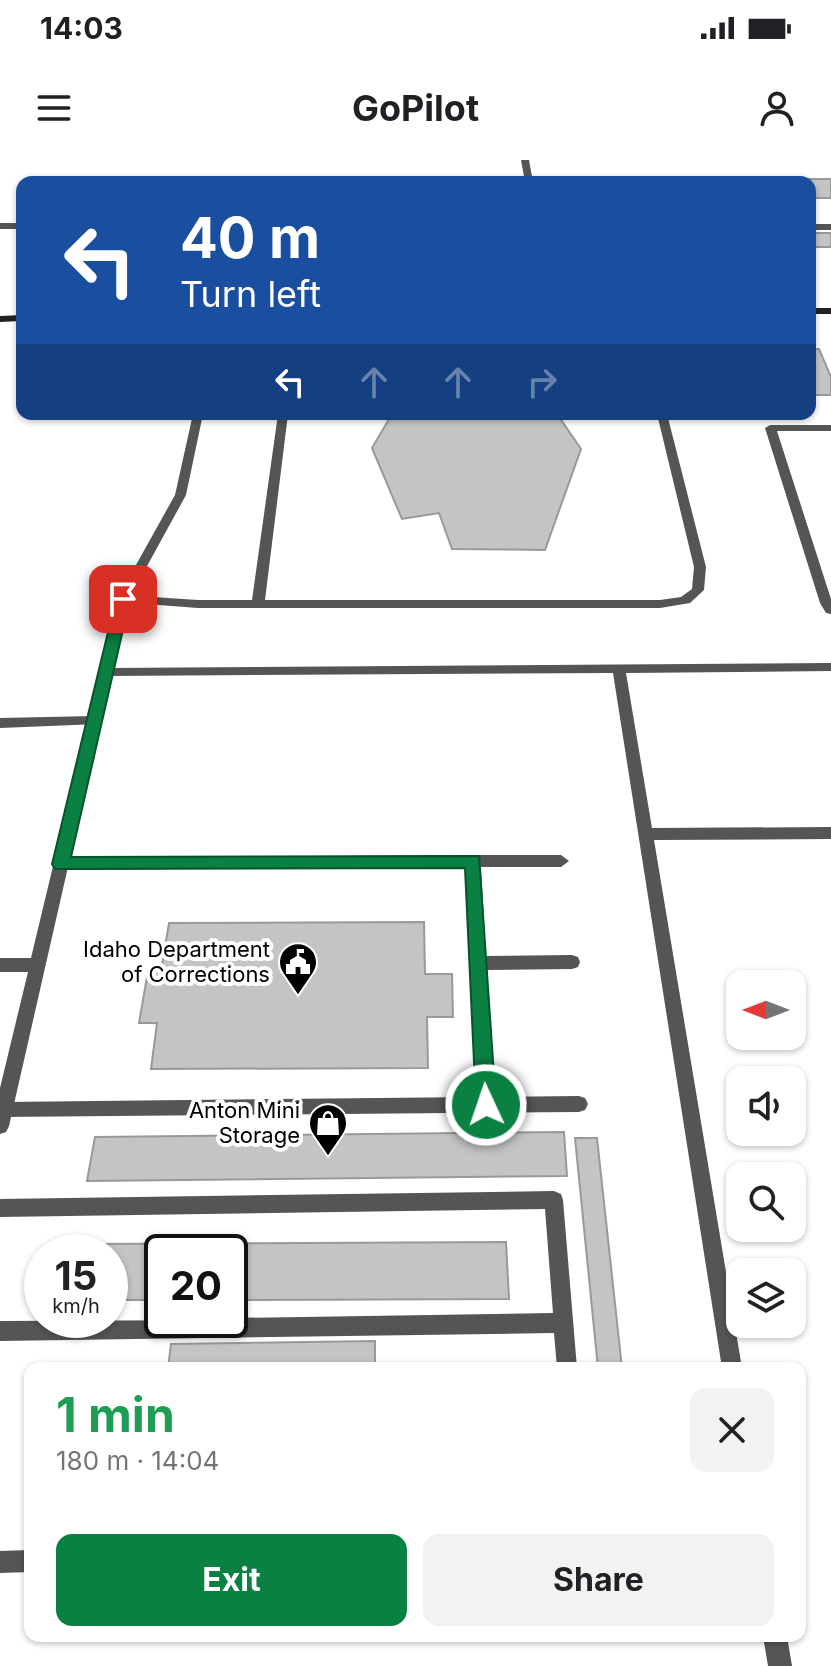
<!DOCTYPE html>
<meta charset="utf-8">
<style>
:root{--surface:#fff;--page:#f2f2f2;--text:#202124;--muted:#757577;--accent:#0b8043}
body{margin:0;font-family:Inter,sans-serif;background:var(--page);color:var(--text);height:100vh;display:flex;flex-direction:column;font-size:30px;white-space:nowrap}
*{box-sizing:border-box;margin:0}
p{font-size:26px;color:var(--muted)}
.icon{flex:none;width:44px;height:44px;fill:none;stroke:currentColor;stroke-width:2;stroke-linecap:round;stroke-linejoin:round}
.map{position:relative;flex:1;overflow:hidden}
.panel{position:absolute;left:24px;top:1202px;width:782px;height:280px;display:flex;flex-direction:column;background:var(--surface);border-radius:16px;box-shadow:0 2px 6px #0004}
.panel>*{flex:none}
.top-card{position:absolute;left:16px;top:16px;width:800px;height:244px;border-radius:16px;box-shadow:0 2px 6px #0004;background:#1a4fa0;color:#fff;overflow:hidden}
.needle{width:52px;rotate:270deg}
.fabs{position:absolute;left:726px;top:810px;display:grid;gap:16px}
.fabs a{display:grid;place-items:center;width:80px;height:80px;border-radius:16px;background:var(--surface);box-shadow:0 2px 6px #0004;font-size:40px}
.speed{position:absolute;left:24px;top:1074px;display:flex;gap:16px;font-size:40px;font-weight:700;text-align:center}
.speed>*{display:grid;place-content:center;width:104px;height:104px;border-radius:50%;background:var(--surface);box-shadow:0 2px 6px #0004;line-height:1}
.speed small{font-size:20px;font-weight:400}
.speed .limit{border:4px solid #111;border-radius:12px;background:#fff;color:#111}
.pin{position:absolute;display:grid;place-items:center;width:68px;height:68px;color:#fff;margin:-34px;border-radius:16px;box-shadow:0 4px 12px #0006}
.me{position:absolute;width:88px;margin:-44px;rotate:357deg;stroke-linejoin:round;filter:drop-shadow(0 0 6px #0008)}
.turn{display:flex;align-items:center;gap:28px;height:168px;padding:0 32px;font-size:36px}
.turn .icon{width:104px;height:104px;stroke-width:2.5}
.turn b{display:block;font-size:56px;line-height:68px}
.lanes{display:flex;align-items:center;height:76px;padding:0 32px;background:#0003;justify-content:center;gap:40px;direction:ltr}
.lanes .off{opacity:.35}
.round{display:grid;place-items:center;flex:none;width:84px;height:84px;border-radius:16px;background:var(--page)}
.headline{display:flex;align-items:center;justify-content:space-between;height:136px;padding:0 32px}
h1{font-size:48px;font-weight:700;line-height:60px;color:#1e9e55}
.cta{display:flex;gap:16px;margin-top:auto;padding:16px 32px}
.cta a{flex:1;height:92px;border-radius:16px;background:var(--accent);color:#fff;font-size:32px;font-weight:700;line-height:92px;text-align:center}
.cta a+a{background:var(--page);color:var(--text)}
.status{display:flex;justify-content:space-between;align-items:center;height:56px;padding:0 40px;background:var(--surface);direction:ltr}
.status svg{height:22px;fill:currentColor}
header{display:flex;justify-content:space-between;align-items:center;height:104px;padding:0 32px;background:var(--surface);font-size:36px;font-weight:700}
.map>svg:first-child{display:block}
.building{fill:#c4c4c4;stroke:#999;stroke-width:2}
.lines{fill:none;stroke-linecap:round;stroke-linejoin:round}
.service{fill:#555;fill-rule:evenodd}
.minor{fill:#555;fill-rule:evenodd}
.secondary{fill:#222;fill-rule:evenodd}
.route{fill:#0b8043;stroke:#07532c;stroke-width:2}
.labels{text-anchor:middle;stroke-width:8;stroke-linejoin:round;paint-order:stroke}
.poi-label{font-size:22px;fill:#000;stroke:#fff;text-anchor:end}
</style>
<div class="status"><b>14:03</b><svg viewBox="0 0 49 12"><path d="M0 12V9h3v3zM5 12V6h3v6zM10 12V3h3v9zM15 12V0h3v12zM26 1h20v11H26zM47 4h2v5h-2z"/></svg></div>
<header><svg class="icon" aria-label="menu" viewBox="0 0 24 24"><path d="M4 6h16M4 12h16M4 18h16"/></svg>GoPilot<svg class="icon" aria-label="person" viewBox="0 0 24 24"><circle cx="12" cy="8" r="4"/><path d="M4 21q1-7 8-7t8 7"/></svg></header>
<div class="map">
<svg width="831" height="1506" viewBox="0 0 831 1506">
<rect width="100%" height="100%" fill="#fff"/>
<!-- building -->
<path class="building" d="M805 19H831V38H814L810 22Z
M632 20H710L711 22H632Z
M810 73H831V87H810Z
M810 189H819L831 217V235H810Z
M392 254H557L581 289 545 390 452 389 439 353 402 359 372 288Z
M424 762 425 814H452L453 857H427L428 908 151 909 157 863H139L148 811H161L169 763Z
M564 972 567 1016 87 1021 95 977Z
M575 978H597L622 1208H598Z
M506 1082 509 1139 230 1140V1092H162V1140H110V1092H77L79 1084Z
M375 1181V1208H168L171 1184Z"/>
<g class="lines">
<!-- service -->
<path class="service" d="M0 63H22V69H0Z
M810 64H831V70H810Z
M278 254H288L265 440H660L681 437 692 429 694 407 657 254H667L706 407 704 430 690 443 660 448H198L119 442V436L123 435 198 440H252Z
M831 265V271H777L831 439V454L826 453 820 443 765 268 770 265Z
M831 503V511L626 513 652 668 831 667V679L654 680 742 1208H722L613 513 106 516 99 512 106 508Z
M94 556 101 561 99 564 0 568V558Z
M473 695H561L569 701 561 707H481L486 796 572 795 578 797 580 802 578 807 572 809 487 810 495 937 579 936 585 938 588 944 585 950 579 952 0 957V943L4 942 477 937 466 707 61 710 53 704 61 698Z
M554 1031 561 1034 563 1040 577 1208H557L554 1173 0 1181V1161L230 1160V1158L553 1153 545 1049 0 1057V1039Z
M30 1390V1412L0 1413V1391Z
M763 1476H787L792 1506H768Z"/>
<!-- minor -->
<path class="minor" d="M521 0H529L533 22H525Z
M193 254H203L186 335 129 439 9 966 6 972 0 974V928L28 812H0V798H31L117 439 175 335Z"/>
<!-- secondary -->
<path class="secondary" d="M810 148H831V154H810Z
M22 155V161L0 162V156Z"/>
</g>
<!-- route -->
<path class="route" d="M123 434 130 439 71 697 479 696 496 945 493 952 486 954 479 952 476 945 465 708 55 709 52 704 116 439Z"/>
<!-- icons -->
<defs>
<symbol id="civic-pin" viewBox="-11 -11 22 30"><path d="M0 17L-7.5 6A9.5 9.5 0 1 1 7.5 6Z" fill="#000" stroke="#fff"/><path d="M-.6-6.5H3V-4.5H.6V-3L4-1V1h2V6H-6V1h2V-1L-.6-3ZM-1.2 2.5V6h2.4V2.5Z" fill="#fff"/></symbol>
<symbol id="shop-pin" viewBox="-11 -11 22 30"><path d="M0 17L-7.5 6A9.5 9.5 0 1 1 7.5 6Z" fill="#000" stroke="#fff"/><path d="M-5-2.5h2.3a2.7 3.5 0 0 1 5.4 0H5L5.5 6h-11ZM-1.5-2.5h3a1.5 2.3 0 0 0-3 0Z" fill="#fff"/></symbol>
</defs>
<g fill-rule="evenodd">
<use href="#civic-pin" x="276" y="780" width="44" height="60"/>
<use href="#shop-pin" x="306" y="941" width="44" height="60"/>
</g>
<g class="labels">
<!-- poi labels -->
<g class="poi-label">
<text x="270" y="797">Idaho Department<tspan x="270" dy="25">of Corrections</tspan></text>
<text x="300" y="958">Anton Mini<tspan x="300" dy="25">Storage</tspan></text>
</g>
</g>
</svg>
<div class="fabs">
<a><svg class="needle" viewBox="-14 -14 28 28"><path d="M0-13l5 13h-10z" fill="#e53935"/><path d="M0 13l5-13h-10z" fill="#757577"/></svg></a>
<a><svg class="icon" aria-label="sound" viewBox="0 0 24 24"><path d="M4 9h4l5-4v14l-5-4H4zM17 9q2 3 0 6"/></svg></a>
<a><svg class="icon" aria-label="search" viewBox="0 0 24 24"><circle cx="10" cy="10" r="6"/><path d="M15 15l6 6"/></svg></a>
<a><svg class="icon" aria-label="layers" viewBox="0 0 24 24"><path d="M12 4l9 5-9 5-9-5zM3 14l9 5 9-5"/></svg></a>
</div>
<div class="speed"><div>15<small>km/h</small></div><div class="limit">20</div></div>
<div class="pin" style="left:123px;top:439px;background:#d93025"><svg class="icon" aria-label="arrive" viewBox="0 0 24 24"><path d="M6 21V4h12l-3 4 3 4H6"/></svg></div>
<svg class="me" style="left:486px;top:945px" viewBox="-20 -20 40 40"><circle r="17" fill="#0b8043" stroke="#fff" stroke-width="3"/><path d="M0-11L8 9 0 5-8 9z" fill="#fff"/></svg>
<div class="top-card">
<div class="turn"><svg class="icon" aria-label="left" viewBox="0 0 24 24"><path d="M17 20v-9H6M10 6l-5 5 5 5"/></svg><div><b>40 m</b>Turn left</div></div>
<div class="lanes"><svg class="icon" aria-label="left" viewBox="0 0 24 24"><path d="M17 20v-9H6M10 6l-5 5 5 5"/></svg><svg class="icon off" aria-label="ahead" viewBox="0 0 24 24"><path d="M12 20V5M6 11l6-6 6 6"/></svg><svg class="icon off" aria-label="ahead" viewBox="0 0 24 24"><path d="M12 20V5M6 11l6-6 6 6"/></svg><svg class="icon off" aria-label="right" viewBox="0 0 24 24"><path d="M7 20v-9h11M14 6l5 5-5 5"/></svg></div>
</div>
<section class="panel">
<div class="headline"><div><h1>1 min</h1><p>180 m · 14:04</p></div><a class="round"><svg class="icon" aria-label="close" viewBox="0 0 24 24"><path d="M6 6l12 12M18 6L6 18"/></svg></a></div>
<div class="cta"><a>Exit</a><a>Share</a></div>
</section>
</div>
